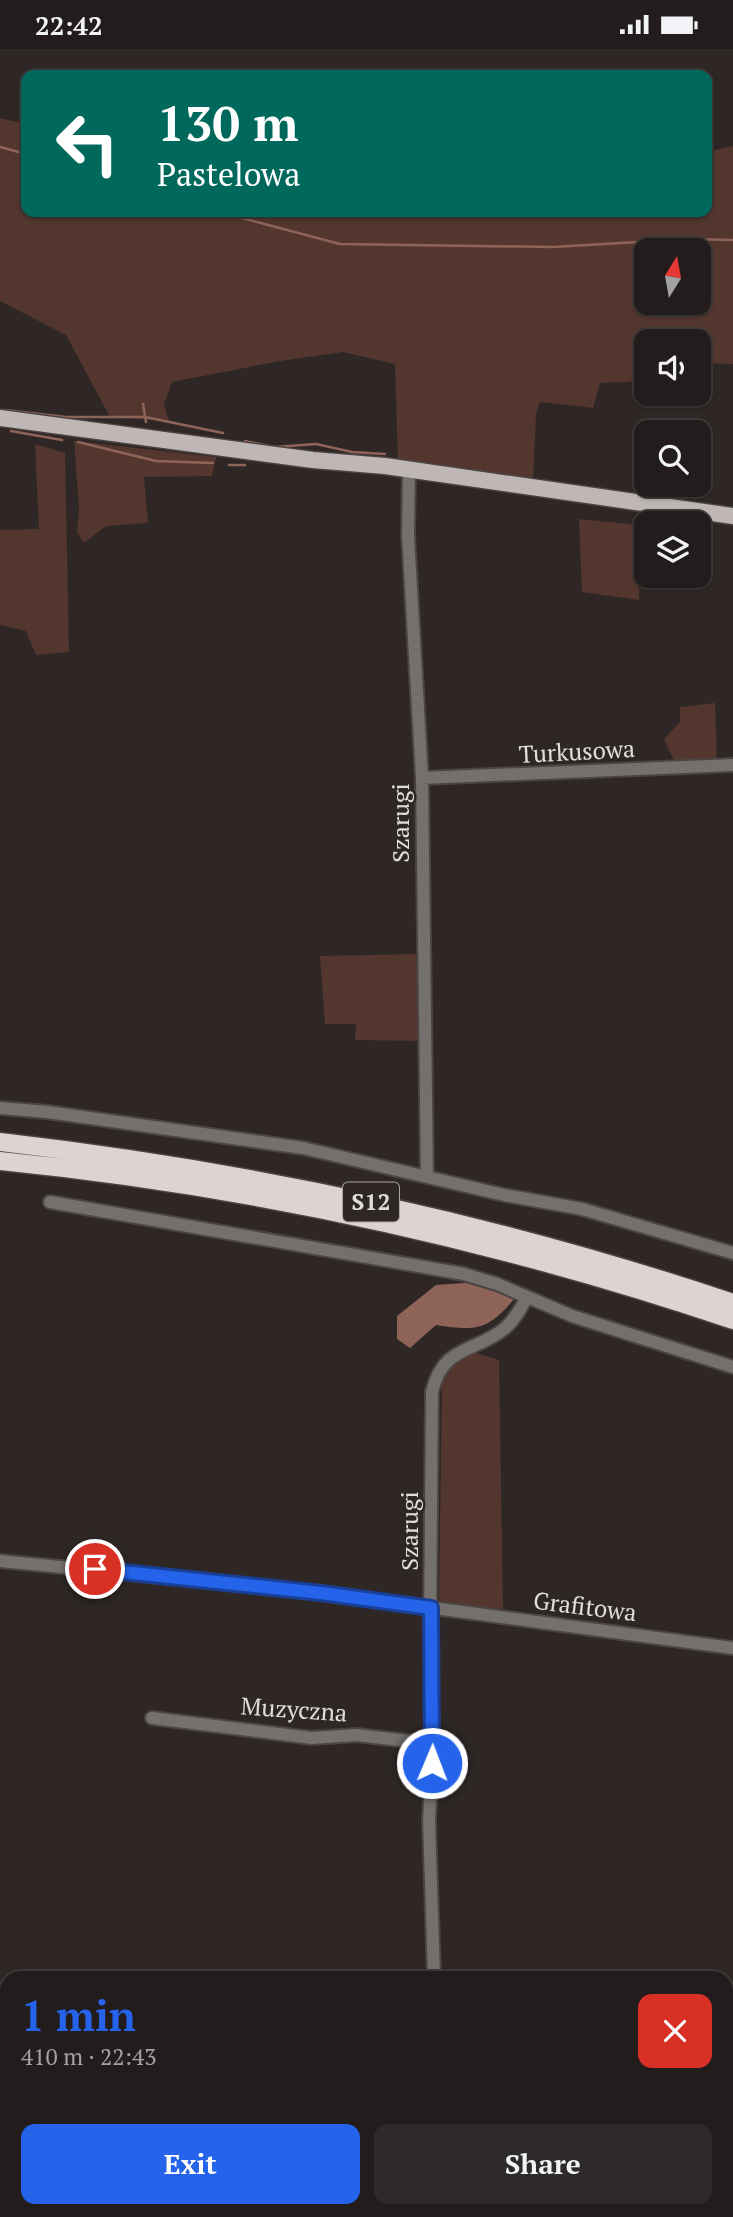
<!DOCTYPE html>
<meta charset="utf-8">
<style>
:root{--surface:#221d1c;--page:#2e2a29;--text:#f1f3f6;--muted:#a2a2a3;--line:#3f3b3b;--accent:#2563eb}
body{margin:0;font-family:"PT Serif",serif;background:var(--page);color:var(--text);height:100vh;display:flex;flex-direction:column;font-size:26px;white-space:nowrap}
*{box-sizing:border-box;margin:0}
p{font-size:23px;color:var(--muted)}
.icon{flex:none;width:38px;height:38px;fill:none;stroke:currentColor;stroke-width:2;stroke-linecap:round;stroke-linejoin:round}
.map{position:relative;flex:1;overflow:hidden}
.side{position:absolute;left:0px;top:1922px;width:733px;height:247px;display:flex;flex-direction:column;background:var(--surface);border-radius:21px 21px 0 0;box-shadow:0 2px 5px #0004,0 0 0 2px var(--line)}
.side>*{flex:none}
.hud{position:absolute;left:21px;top:21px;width:691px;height:147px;border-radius:14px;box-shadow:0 2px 5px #0004,0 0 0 2px var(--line);background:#00695c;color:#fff;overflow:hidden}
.needle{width:46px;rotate:11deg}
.buttons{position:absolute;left:634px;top:189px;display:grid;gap:14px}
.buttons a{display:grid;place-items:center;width:77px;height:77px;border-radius:14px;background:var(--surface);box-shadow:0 2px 5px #0004,0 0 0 2px var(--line);font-size:35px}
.pin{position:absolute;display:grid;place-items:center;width:60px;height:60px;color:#fff;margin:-30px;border:4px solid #fff;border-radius:50%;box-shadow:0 2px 7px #0007}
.me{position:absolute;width:77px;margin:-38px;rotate:1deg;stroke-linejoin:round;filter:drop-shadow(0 0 5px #0008)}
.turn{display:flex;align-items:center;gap:24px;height:147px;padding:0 21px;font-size:32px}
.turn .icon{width:91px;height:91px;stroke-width:2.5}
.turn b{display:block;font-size:49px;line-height:60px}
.round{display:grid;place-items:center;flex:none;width:74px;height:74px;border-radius:14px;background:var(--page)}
.headline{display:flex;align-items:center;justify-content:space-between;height:119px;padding:0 21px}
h1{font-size:42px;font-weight:600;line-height:52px;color:var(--accent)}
.button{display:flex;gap:14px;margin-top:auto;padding:14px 21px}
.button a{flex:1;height:80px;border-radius:14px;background:var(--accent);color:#fff;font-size:28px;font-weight:600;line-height:80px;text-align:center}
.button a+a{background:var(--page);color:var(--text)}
.status{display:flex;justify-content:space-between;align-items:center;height:49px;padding:0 35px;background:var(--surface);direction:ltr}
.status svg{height:19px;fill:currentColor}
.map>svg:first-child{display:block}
.green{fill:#53372f;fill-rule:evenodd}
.water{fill:#8f6458}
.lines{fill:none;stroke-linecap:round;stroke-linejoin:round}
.stream{stroke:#8f6458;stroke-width:2.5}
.minor-casing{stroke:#4b4442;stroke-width:16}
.major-casing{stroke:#4b4442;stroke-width:19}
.highway-casing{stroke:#4b4442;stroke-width:21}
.minor{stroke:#73706e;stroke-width:12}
.major{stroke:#bfb7b5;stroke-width:16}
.highway{stroke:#ddd3d0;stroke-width:18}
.route-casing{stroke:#184099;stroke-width:18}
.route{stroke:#2563eb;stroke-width:12}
.labels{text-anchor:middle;stroke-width:5;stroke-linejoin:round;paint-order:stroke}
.shield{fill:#2e2725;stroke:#aca6a5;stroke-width:2}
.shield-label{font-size:23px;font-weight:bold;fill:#e2dddc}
.street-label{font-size:24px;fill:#e2dddc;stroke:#2e2725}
</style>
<div class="status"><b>22:42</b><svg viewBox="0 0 49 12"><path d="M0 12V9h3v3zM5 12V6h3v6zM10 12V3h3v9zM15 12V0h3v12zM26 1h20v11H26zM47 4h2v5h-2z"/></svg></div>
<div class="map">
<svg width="733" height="2168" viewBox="0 0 733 2168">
<rect width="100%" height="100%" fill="#2e2725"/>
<!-- green -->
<path class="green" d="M0 69 26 75V163H707V103L733 97V315L698 314V292H646V332L600 334 593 359 540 353 536 365 533 434 398 414 395 315 343 303 280 312 172 333 164 356 169 372 110 368 66 286 0 252ZM646 201H698V254H646Z
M74 392 216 408 212 427 144 428 148 474 106 477 84 494 77 483 79 459Z
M35 395 65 404 69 603 36 606 26 582 0 576V481L39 480Z
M579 470 640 476 639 551 582 543Z
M715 654 717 712 675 714 664 690 680 673V658Z
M419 905 420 992 355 991 356 975H325L320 907Z
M470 1302 499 1311 503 1560 439 1555 442 1330 451 1315Z"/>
<!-- water -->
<path class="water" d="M465 1234 499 1241 514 1250C488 1282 475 1282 436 1276L410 1299 397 1290V1267L436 1236Z"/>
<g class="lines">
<!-- stream -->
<path class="stream" d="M0 98 26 105
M219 163 340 195 553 198 689 190 733 191
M143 355 146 373
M5 361 66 368H145L223 384
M11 382 62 391
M245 392 275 398 316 395 352 403 385 405
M78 393 156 412 213 414
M229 416H245"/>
<defs>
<path id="minor" d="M409 421 408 486 422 729 427 1127
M422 729 733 716
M0 1059 47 1063 303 1099 504 1146 582 1160 733 1204
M50 1153 464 1225 497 1235 572 1267 733 1318
M0 1512 321 1544 733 1599
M152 1669 312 1689 357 1686 433 1695
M434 1928 429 1772 433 1695 430 1578 432 1343C443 1296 474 1304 504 1280 514 1272 521 1259 527 1248
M726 2132 733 2133
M438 2161 439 2168"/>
<path id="major" d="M0 369 313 411 385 417 733 467"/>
<path id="highway" d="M0 1093C251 1122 493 1173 733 1254
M0 1112C249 1137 496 1191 733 1271"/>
</defs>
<!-- minor casing -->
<use href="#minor" class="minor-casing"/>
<!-- major casing -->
<use href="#major" class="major-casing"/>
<!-- highway casing -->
<use href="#highway" class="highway-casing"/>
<!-- minor -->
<use href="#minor" class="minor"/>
<!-- major -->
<use href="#major" class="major"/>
<!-- highway -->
<use href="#highway" class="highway"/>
</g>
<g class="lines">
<defs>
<path id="route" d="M95 1520 321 1544 431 1559 432 1714"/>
</defs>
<!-- route casing -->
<use href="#route" class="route-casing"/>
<!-- route -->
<use href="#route" class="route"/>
</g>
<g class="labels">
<!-- shield labels -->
<rect class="shield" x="343" y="1133.5" width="56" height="39" rx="5"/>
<g class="shield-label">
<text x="371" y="1161">S12</text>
</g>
<!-- street labels -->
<g class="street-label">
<text transform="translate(577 703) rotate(-3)" y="8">Turkusowa</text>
<text transform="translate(401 774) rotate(-90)" y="8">Szarugi</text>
<text transform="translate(410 1482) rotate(-90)" y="8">Szarugi</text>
<text transform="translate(585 1558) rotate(7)" y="8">Grafitowa</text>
<text transform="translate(294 1661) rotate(4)" y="8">Muzyczna</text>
</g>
</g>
</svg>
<div class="buttons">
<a><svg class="needle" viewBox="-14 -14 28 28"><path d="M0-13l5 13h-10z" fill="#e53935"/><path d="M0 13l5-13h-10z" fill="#a2a2a3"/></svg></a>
<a><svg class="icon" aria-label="sound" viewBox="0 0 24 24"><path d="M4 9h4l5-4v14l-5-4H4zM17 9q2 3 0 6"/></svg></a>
<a><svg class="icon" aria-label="search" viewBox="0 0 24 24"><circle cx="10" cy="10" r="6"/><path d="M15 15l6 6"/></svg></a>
<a><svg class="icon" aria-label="layers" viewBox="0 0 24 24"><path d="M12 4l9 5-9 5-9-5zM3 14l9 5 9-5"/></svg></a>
</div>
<div class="pin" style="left:95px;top:1520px;background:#d93025"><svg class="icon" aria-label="arrive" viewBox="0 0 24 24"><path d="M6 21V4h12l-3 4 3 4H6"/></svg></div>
<svg class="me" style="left:432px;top:1714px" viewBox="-20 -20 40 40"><circle r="17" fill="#2563eb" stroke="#fff" stroke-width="3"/><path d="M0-11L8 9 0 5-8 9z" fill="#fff"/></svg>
<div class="hud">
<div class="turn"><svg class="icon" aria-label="left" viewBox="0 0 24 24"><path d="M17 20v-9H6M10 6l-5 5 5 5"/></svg><div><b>130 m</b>Pastelowa</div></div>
</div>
<section class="side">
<div class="headline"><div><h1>1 min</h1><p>410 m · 22:43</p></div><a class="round" style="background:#d93025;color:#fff"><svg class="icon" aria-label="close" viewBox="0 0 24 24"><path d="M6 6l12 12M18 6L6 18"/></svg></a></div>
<div class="button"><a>Exit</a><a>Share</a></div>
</section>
</div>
